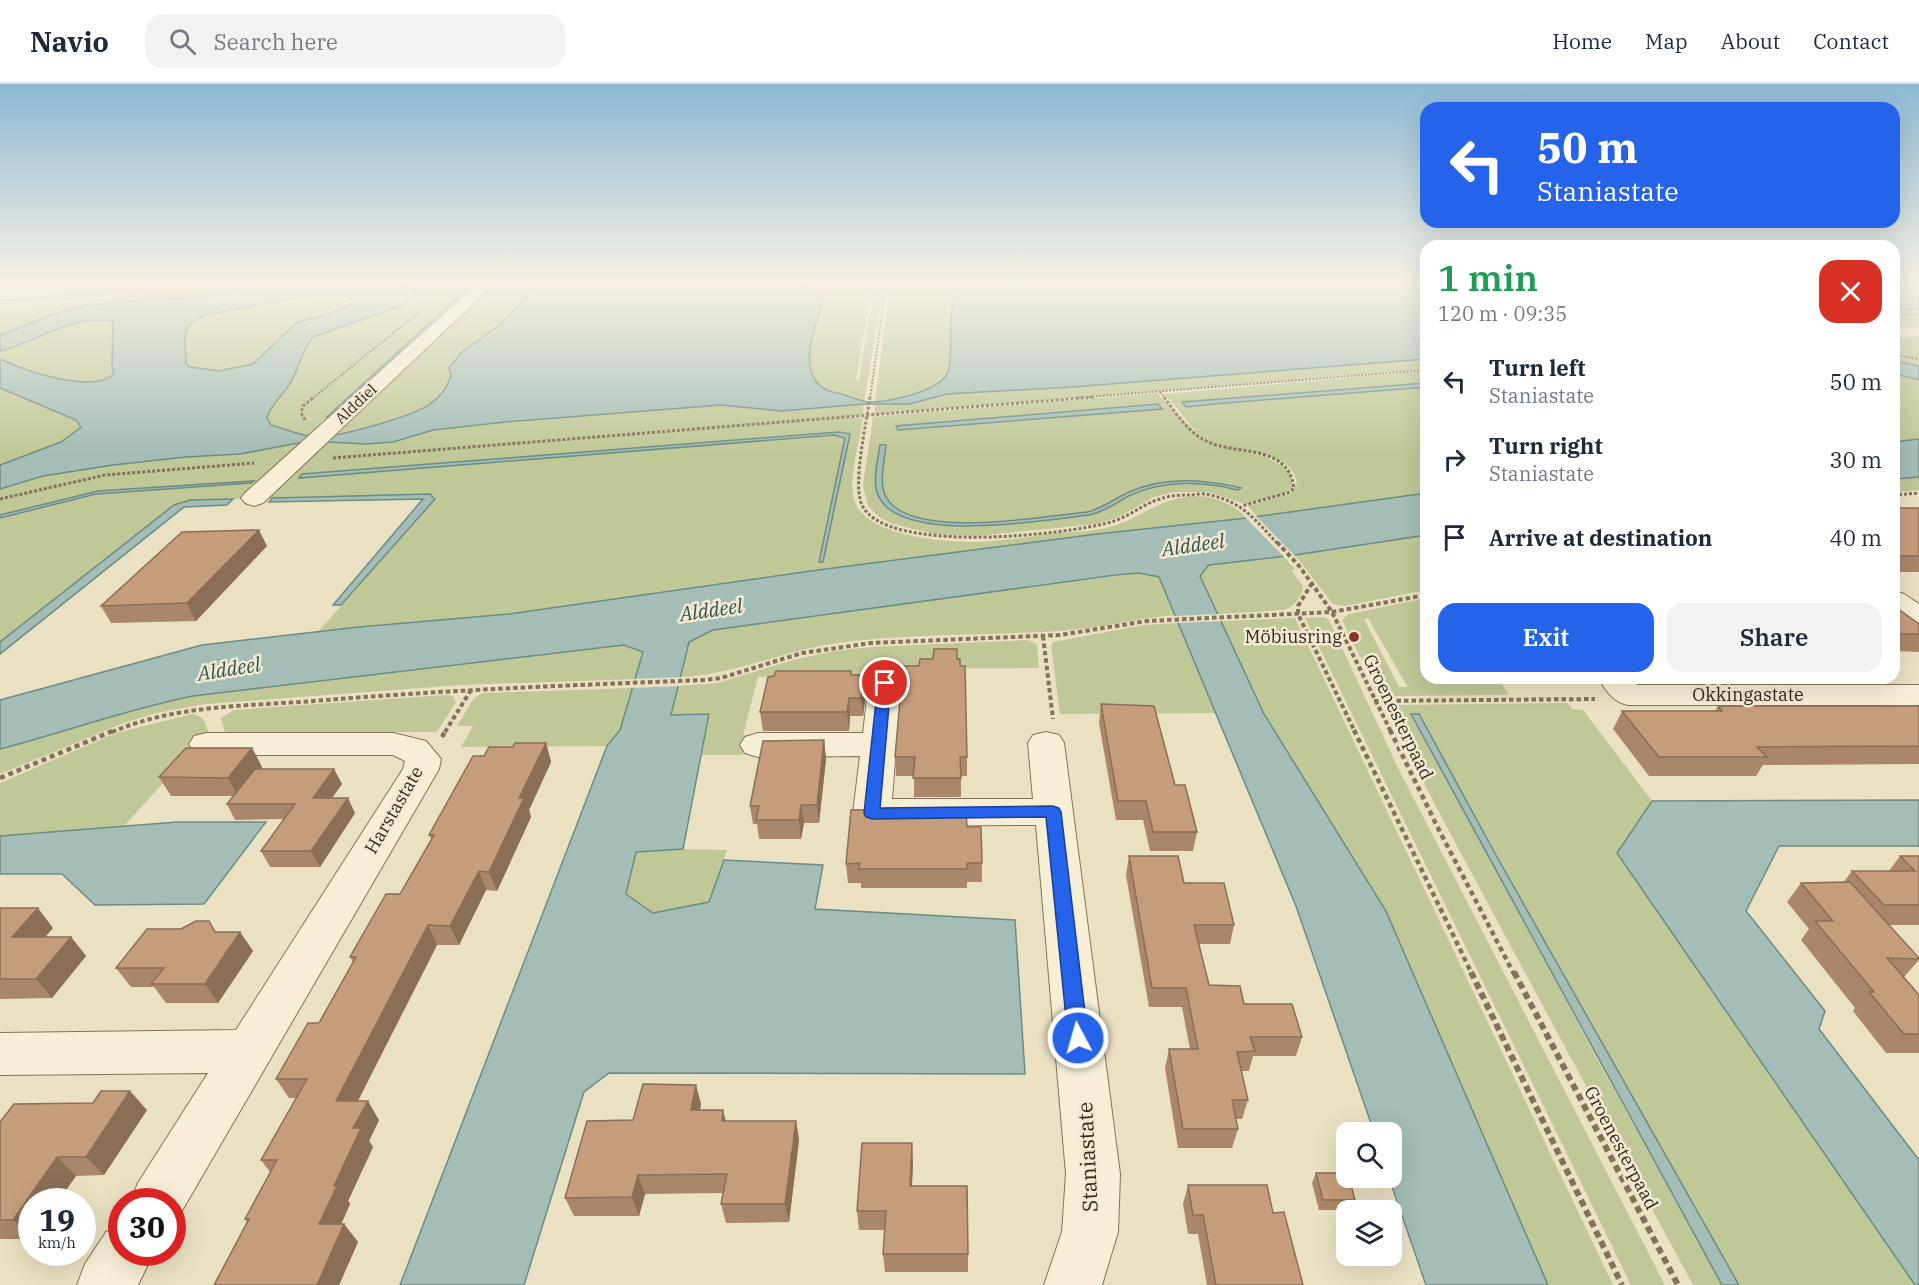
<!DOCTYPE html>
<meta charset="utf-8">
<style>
:root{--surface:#fff;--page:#f2f2f3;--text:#1f2937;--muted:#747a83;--line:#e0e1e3;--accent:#2563eb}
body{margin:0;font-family:"IBM Plex Serif",serif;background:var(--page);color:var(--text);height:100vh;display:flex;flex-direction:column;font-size:22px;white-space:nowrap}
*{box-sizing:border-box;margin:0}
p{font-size:20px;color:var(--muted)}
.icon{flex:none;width:33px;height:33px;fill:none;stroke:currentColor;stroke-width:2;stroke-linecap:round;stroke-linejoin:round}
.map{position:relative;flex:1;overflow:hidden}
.details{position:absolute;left:1420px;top:156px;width:480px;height:444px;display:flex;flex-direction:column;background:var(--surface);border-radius:18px;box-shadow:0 6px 24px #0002}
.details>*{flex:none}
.banner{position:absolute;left:1420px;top:18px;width:480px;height:126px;border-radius:18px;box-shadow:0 6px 24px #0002;background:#2563eb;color:#fff;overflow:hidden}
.fabs{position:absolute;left:1336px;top:1038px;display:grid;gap:12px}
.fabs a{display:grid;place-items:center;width:66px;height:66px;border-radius:12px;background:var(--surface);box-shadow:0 6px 24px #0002;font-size:30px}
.speed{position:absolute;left:18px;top:1104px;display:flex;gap:12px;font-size:30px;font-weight:700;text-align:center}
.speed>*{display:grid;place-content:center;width:78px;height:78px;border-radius:50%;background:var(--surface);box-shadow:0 6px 24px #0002;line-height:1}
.speed small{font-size:15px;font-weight:400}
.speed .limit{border:9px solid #d22;background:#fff;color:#111}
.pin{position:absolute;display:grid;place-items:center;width:51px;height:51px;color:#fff;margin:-26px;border:3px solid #fff;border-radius:50%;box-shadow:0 2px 6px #0007}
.me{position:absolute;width:66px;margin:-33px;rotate:354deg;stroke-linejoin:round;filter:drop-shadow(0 0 4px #0008)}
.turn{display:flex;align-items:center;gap:21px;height:126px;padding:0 18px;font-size:27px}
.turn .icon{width:78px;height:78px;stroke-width:2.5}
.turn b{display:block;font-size:42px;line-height:51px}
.round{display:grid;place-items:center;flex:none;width:63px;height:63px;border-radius:18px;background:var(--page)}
.summary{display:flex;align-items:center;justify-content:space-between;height:102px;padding:0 18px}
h1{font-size:36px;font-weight:600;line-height:45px;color:#1e9e55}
.action{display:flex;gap:12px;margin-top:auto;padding:12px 18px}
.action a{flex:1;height:69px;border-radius:18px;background:var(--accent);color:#fff;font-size:24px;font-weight:600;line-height:69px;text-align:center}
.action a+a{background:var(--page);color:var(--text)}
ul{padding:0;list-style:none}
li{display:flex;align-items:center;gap:18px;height:78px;padding:0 18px}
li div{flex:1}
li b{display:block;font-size:22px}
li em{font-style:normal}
header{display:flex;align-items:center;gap:36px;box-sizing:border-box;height:84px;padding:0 30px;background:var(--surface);border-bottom:2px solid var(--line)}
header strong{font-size:28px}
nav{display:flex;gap:33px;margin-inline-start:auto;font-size:21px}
.search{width:420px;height:54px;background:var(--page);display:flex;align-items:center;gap:15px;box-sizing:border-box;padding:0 21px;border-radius:18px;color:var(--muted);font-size:22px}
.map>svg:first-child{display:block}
.green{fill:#c0c897;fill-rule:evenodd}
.water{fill:#a4bdb7;stroke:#6c8b84;stroke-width:1.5;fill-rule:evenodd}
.pier{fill:#eae0c2}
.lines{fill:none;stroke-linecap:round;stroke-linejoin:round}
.minor-casing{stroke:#83725b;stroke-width:2}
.path-far4{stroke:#83725b;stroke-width:2;stroke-dasharray:2 1.5;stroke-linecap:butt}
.path-far3{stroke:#83725b;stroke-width:3;stroke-dasharray:3 2;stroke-linecap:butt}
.path-far2{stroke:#83725b;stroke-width:4;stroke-dasharray:4.5 3;stroke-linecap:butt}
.path-far1{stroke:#83725b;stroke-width:4.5;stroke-dasharray:5 4;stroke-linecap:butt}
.path{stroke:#83725b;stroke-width:6;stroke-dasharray:7 4.5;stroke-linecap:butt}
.minor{fill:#f6eed5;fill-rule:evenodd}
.wall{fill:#aa876a}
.shaded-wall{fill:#8b6e56}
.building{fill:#c69d7b;stroke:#8b6e56;stroke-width:1.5}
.route{fill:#2563eb;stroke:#184099;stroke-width:1.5}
.poi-dot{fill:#8e322f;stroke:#f3ead1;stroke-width:2}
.labels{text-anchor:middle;stroke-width:5;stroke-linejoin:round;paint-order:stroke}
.far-street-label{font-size:15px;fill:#34291e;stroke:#f3ead1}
.poi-label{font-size:18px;fill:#34291e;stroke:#f3ead1;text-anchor:end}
.street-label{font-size:18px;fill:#34291e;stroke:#f3ead1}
.water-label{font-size:20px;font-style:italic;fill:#2e5352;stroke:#f3ead1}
.near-street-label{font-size:21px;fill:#34291e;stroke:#f3ead1}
</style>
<header>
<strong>Navio</strong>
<div class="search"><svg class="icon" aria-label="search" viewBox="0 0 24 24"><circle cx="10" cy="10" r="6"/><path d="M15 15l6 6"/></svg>Search here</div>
<nav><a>Home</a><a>Map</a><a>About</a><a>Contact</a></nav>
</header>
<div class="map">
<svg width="1919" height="1201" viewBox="0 0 1919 1201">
<rect width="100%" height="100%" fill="#eae0c2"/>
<!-- green -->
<path class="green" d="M150 201H163L153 205 71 216 0 221V217Z
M201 201H872L856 296 859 297 874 201H884L864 318 847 321 864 320 863 331 845 333 863 334C860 357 848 394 854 415 864 453 945 458 977 458 1001 457 1026 453 1050 450 1071 448 1093 448 1113 442 1143 433 1160 414 1194 412 1215 412 1232 419 1247 434L1097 450 509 530 318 548 435 415 434 412 430 410 190 416 174 421 0 558V434L96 410 250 399 253 397 98 407 0 431V223L58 219ZM839 348 850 351 819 477 845 354 834 351 300 393 302 390Z
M890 201H960C944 224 956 281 944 294 938 300 927 304 919 307 904 312 891 317 875 318Z
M1919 225V243L1895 244V226Z
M1919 252V282L1895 277 1894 255Z
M1426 275V285L874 330 875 320H909L947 310 1072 303Z
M1426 287V299L1183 318 1186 323 1426 303V409L1257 433 1248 422 1291 409 1297 400C1293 363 1232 370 1208 358 1195 351 1177 321 1164 310Z
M1894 290 1919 296V355L1895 358Z
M1157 309 1205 358 1264 372 1281 381 1290 390 1293 403 1282 411 1245 420 1209 408H1174L1154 413 1117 434 1096 440 977 452 934 450 893 440 879 433 868 422 863 401 873 333ZM1162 325 898 346 896 342ZM880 361H886C885 375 878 399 885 412 910 457 1044 432 1087 428L1098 424 1138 404 1163 398 1212 397 1237 406 1211 400 1166 401 1143 407 1089 431 975 443 940 441 905 433 894 428 879 413 876 400Z
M1919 393V406L1895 408V395Z
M1426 451V506L1345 522 1333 520 1295 471Z
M1283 472 1295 485 1291 486 1303 502C1302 512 1294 524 1283 526L1218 530 1200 492 1209 481Z
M1139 489 1159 493 1176 531C1136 534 1098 545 1059 547 983 552 906 549 831 560 780 568 733 591 681 593L689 558 713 546Z
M1426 514V594H1498L1509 611 1393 612 1376 605 1342 536 1349 530ZM1368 534 1407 602 1406 603H1399L1364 535Z
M1324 533 1329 536 1398 684 1665 1201H1631L1305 534Z
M1295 534 1613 1201H1548L1386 827 1264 630 1221 537Z
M1179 539 1217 629 1060 630 1051 562 1053 558 1144 541Z
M1027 556 1037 560 1039 584 900 585 899 592 758 593 743 651H748L743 671H701L709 631 671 632 678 602 717 599 793 576 834 567 872 563Z
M624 561 644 568 635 595 461 601 206 620 156 629 124 639 0 690V665C65 648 128 625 193 612Z
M632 604 620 646 607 662 461 663 473 642H457L474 614 483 609Z
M445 611 453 612 456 618 437 648 225 649 221 634 234 626Z
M1568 619 1572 625 1583 626 1652 717 1617 769 1915 1201H1739L1497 773 1419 630H1412L1596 973 1722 1201H1693L1443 736 1388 629 1399 621Z
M192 630C204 631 205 640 209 649L123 743 0 752V699L116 649Z
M683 765 727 766 709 818 653 829 626 810 636 767Z"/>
<!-- water -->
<path class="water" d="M272 201H396L406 202 417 209 406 220 313 253C300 269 300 283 290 299 283 312 271 319 267 334L271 341C286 345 301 352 316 353 336 354 414 332 430 320 441 313 447 304 451 292L449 284 462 268 501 240 537 202H807L808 208 824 212C819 237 800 271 815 296 821 306 832 308 842 310 850 313 860 317 868 318 886 319 933 308 945 293 957 279 943 224 960 201H1426V275L1072 303 947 310 909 320H864L782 327 721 321 505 338 433 346 393 358 366 360 309 357 240 370 186 373 113 381 43 392 0 405V381L61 358 81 343 76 336 0 304V275C25 287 91 310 114 290L112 282 113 237C74 230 36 258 0 267V251L54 230 87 221 156 215 200 214ZM321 209 343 210 352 216 351 220 325 231 296 239 253 280 219 287 189 283 186 279C186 253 178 242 205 231Z
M471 201H477L334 332 327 333Z
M1895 201H1919V225L1895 226Z
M1895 277 1919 282V296L1895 290Z
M1426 299V303L1214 320 1186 323 1182 318Z
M1158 320 1162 325 898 346 896 342Z
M839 348 850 350 823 478H819L845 354 834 351 299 394 302 390Z
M1919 355V393L1895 395V358Z
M880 361H886C885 375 879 397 885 411 906 458 1045 432 1087 428 1102 425 1115 414 1129 408 1165 392 1204 395 1241 404L1238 406C1201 397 1162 396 1127 413 1114 420 1104 428 1089 431 1045 436 900 462 878 411 872 398 878 375 880 361Z
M254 397 251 399 96 410 0 434V431L98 407Z
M1426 409V451L1295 471 1209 481 1200 492 1264 630 1386 827 1548 1201H1426L1389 1094H1392V1048H1374L1296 822 1159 493 1139 489 1116 491 713 546 689 558 671 631 709 630 683 765 636 768 626 810 653 829 709 818 724 776 823 781 815 825 1015 836 1025 990 609 989 584 1008 524 1201H400L607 662 620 646 643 568 624 561 193 612C128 625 65 648 0 665V616L202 561 359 543 509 530 818 486 1097 450 1247 434Z
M430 410 435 415 341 521H333L423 415 269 418 272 414Z
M233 415 227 421 184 423 0 570V558L174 421 190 416Z
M1411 630H1419L1497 773 1739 1201H1722Z
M1919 716V762H1779L1746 827 1825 927 1819 945 1919 1076V1201H1915L1617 769 1652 717Z
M177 738H266L204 820 95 821 62 790H0V752Z"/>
<!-- pier -->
<path class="pier" d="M1255 430 1257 433 1297 474 1286 475 1244 432Z
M1221 530 1224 537 1176 539 1173 532Z
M684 593 681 602 629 604 632 595Z"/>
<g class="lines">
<defs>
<path id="minor" d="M59 201H115L107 206 0 216V206Z
M476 201H493L263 419 254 422 245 419 241 414 245 409Z
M1894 507 1904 510 1919 520V543L1908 540 1894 530Z
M885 589 897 592 901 599 892 715H1033L1028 659 1033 651 1046 648 1059 651 1064 659 1120 1090 1118 1148 1102 1201H1044L1062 1148 1066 1090 1036 741 872 742 858 738 853 729 860 672 758 673 745 669 740 661 745 653 758 649H863L869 599 873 592Z
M1606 594H1631L1637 601H1919V621H1628C1615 618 1609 611 1602 600Z
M207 649H393L426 657 441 675 439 685 176 1137 172 1139V1118H130L138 1099 208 989 0 991V949L236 946 403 685 405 677 393 671H207L194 668 189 660 194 652Z
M122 1142V1168H154L138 1201H77L85 1180 106 1148Z"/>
</defs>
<!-- minor casing -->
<use href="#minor" class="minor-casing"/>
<!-- path-far4 -->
<path class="path-far4" d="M126 209 194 201
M1894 231 1919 230
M1894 270 1919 275
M1160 308 1165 314
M313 314 418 229
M870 314 886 201
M1075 314 1426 286"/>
<!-- path-far3 -->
<path class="path-far3" d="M870 313C867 337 852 400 862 421 885 471 1067 451 1111 438 1129 433 1143 420 1160 415 1170 411 1181 411 1191 411 1197 410 1204 409 1210 411 1243 418 1255 436 1278 460
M1164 313C1175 328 1188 348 1206 357 1236 372 1288 359 1294 404L1290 408 1242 422
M305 336 301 329 303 322 314 313
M333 374 1094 313
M1894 411 1919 409
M0 415 105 391 254 379"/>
<!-- path-far2 -->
<path class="path-far2" d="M1277 458 1300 483 1332 528 1391 648
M1312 499 1298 522V530L1355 648
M1043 552 1053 635
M1374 617 1595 615
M112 648C175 621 246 622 314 617 444 606 574 601 705 596L721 594 802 569 871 559 1060 551 1147 537 1332 528 1426 511
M445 648 471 606"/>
<!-- path-far1 -->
<path class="path-far1" d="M1354 646 1472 890
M1390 646 1439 746 1514 890
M442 653 446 646
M0 694 115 646"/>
<!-- path -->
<path class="path" d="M1471 888 1622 1201
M1514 888 1678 1201"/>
<!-- minor -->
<use href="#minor" class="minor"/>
</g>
<!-- wall -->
<path class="wall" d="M1894 424H1919V488H1894Z
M267 462 196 537 111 539 101 522Z
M1894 522 1919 540V568L1894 567Z
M933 575H957L960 582 967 635V692H961V713H914V692H896L895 673 919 582Z
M851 587V591L866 609 863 632H850L849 647H763L760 628Z
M1101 620 1175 701 1197 748 1193 767H1150L1143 736H1116L1099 639Z
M1718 622H1919V680L1763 681 1756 692H1649L1613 645 1622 627H1715Z
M824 656 826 675 819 739H804L801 755H759L757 740H753L750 722Z
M546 659 551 678 529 726 531 733 497 807 486 806 459 861H437L358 1017 379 1036 369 1057 373 1063 348 1117 350 1120 341 1140H344L358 1158 339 1201H214L247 1138 245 1135 270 1088 261 1076 296 1014H289L276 995 319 939 353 878 350 873 400 810 431 755 429 751 484 672 513 663Z
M252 664 262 683 260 685 342 700 332 714 355 729 320 783H270L261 767 284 735 235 736 227 720 233 712H171L159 693Z
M967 743 982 779V798H967V804H861V799H848L846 780Z
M1129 772 1184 799 1234 841 1230 860H1199L1209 901 1244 920 1302 953 1296 972H1253L1249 987H1241L1248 1016 1242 1035H1236L1238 1045 1232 1064H1178L1165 984 1169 965H1190L1182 923H1149L1126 791Z
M1900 772H1919V841H1889L1919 874V876L1904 893 1919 911V969H1886L1853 927 1855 924 1801 856 1809 845 1787 818 1801 799H1843L1852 787H1889Z
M0 824 53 844 45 853H71L86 872 52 914 0 915Z
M209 837 216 848H240L253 867 218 919H166L154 903H131L116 884 181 845Z
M701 1020 700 1026 726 1037H796L799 1056 789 1138 726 1139 721 1120 723 1109 645 1110 639 1132H574L565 1114 633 1036Z
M147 1026 104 1091 76 1092 32 1118V1155H0V1038Z
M913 1078 912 1102 968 1170V1188H885L883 1170 885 1146H859L857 1127Z
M1316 1089 1355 1116 1351 1126H1319L1312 1099Z
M1188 1101 1273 1129 1303 1201H1207L1198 1150H1188L1183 1120Z"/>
<!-- shaded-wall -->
<path class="shaded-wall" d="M259 446 267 462 196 537 187 519Z
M864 591 866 609 863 632 861 614Z
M849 614 850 632 849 647 847 628Z
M824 656 826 675 819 739 817 721Z
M546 659 551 678 529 726 531 733 497 807 489 788 519 714Z
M252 664 262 683 238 712 228 694Z
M334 685 342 700 321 729 313 714Z
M348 714 355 729 320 783 311 767Z
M801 721 804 739 801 755 799 736Z
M479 787 486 806 459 861 450 842Z
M38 824 53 844 28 873 12 853Z
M428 841 437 861 348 1036 336 1017Z
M240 848 253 867 218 919 205 900Z
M71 853 86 872 52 914 36 895Z
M696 1001 701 1020 696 1045 691 1026Z
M130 1007 147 1026 104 1091 86 1073Z
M368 1017 379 1036 369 1057 373 1063 348 1117 350 1120 333 1159 319 1140 334 1102 353 1044Z
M723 1026 728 1045 722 1037Z
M796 1037 799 1056 789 1138 785 1120Z
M912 1059 913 1078 911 1120 910 1102Z
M57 1073 76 1092 58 1118H32V1153L13 1136Z
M638 1091 645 1110 639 1132 632 1113Z
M344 1140 358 1158 339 1201H317Z"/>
<!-- building -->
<path class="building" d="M1894 424H1919V472H1894Z
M259 446 187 519 101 522 182 448Z
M1894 522 1919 540V550H1894Z
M934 565H957V575H960V582H965L967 673H960L961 694H913L915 673H895L903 582H919L920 575H933Z
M776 587H851V591H864L861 614H849L847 628H760L768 593 774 592Z
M1101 620 1154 622 1175 701H1185L1197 748H1153L1146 717H1118Z
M1718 622H1919V662L1757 663 1767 673H1659L1622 627H1722Z
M824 656 817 721H801L799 736H756L759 722H750L763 657Z
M515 659H546L519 714H524L489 788 479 787 450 842 428 841 336 1017H368L353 1044H361L334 1102H337L319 1140H344L317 1201H214L249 1135H245L277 1076H261L307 995H276L308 939H319L356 873H350L386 810H400L434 751H429L473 672H484L489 663H513Z
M186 664H252L228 694 159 693Z
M255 685H334L313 714H348L311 767H261L295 720H227Z
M966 725 967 743H981L982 779H967V785H859L860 779 846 780 851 726Z
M1129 772H1178L1184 799H1224L1234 841H1194L1209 901 1240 902 1244 920H1292L1302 953H1250L1255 967 1237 968 1248 1016H1232L1238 1045H1183L1169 965H1198L1186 904H1152Z
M1900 772H1919V821H1884L1852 787H1915Z
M1850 798 1919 874V875L1887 874 1919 911V950H1904L1869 908H1874L1815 837H1833L1801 799Z
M0 824H38L12 853H71L36 895H0Z
M196 837H209L215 848H240L205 900H151L164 884H116L147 845H181Z
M643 1000 696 1001 691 1026H723L722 1037H796L785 1120H721L727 1090 638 1091 632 1113 565 1114 587 1037 633 1036Z
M101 1007H130L86 1073H57L13 1136H0V1038L14 1020 93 1019Z
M862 1059H912L910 1102H967L968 1170H883L886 1127H857Z
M1316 1089H1347V1094H1349L1355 1116H1323Z
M1188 1101H1267L1273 1129 1284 1128 1303 1201H1216L1203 1131H1193Z"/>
<!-- sky -->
<linearGradient id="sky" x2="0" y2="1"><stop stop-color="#8db8d4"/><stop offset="0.54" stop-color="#f6f1e4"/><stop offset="1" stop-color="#f6f1e4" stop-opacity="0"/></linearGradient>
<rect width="1919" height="369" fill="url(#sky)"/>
<!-- route -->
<path class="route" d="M885 595 891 599 880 724 1053 722 1059 724 1061 728 1088 954 1085 960 1078 962 1071 960 1068 954 1046 733 872 735 866 733 864 729 878 599Z"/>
<!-- markers -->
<circle class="poi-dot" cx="1354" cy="553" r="6"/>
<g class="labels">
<!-- far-street labels -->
<g class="far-street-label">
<text transform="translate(356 320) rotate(-43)" y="5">Alddiel</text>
</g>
<!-- poi labels -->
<g class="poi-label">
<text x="1342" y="559">Möbiusring</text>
</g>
<!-- street labels -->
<g class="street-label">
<text x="1748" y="617">Okkingastate</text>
<text transform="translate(1398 633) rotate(64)" y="6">Groenesterpaad</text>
<text transform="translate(394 726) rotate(-60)" y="6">Harstastate</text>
<text transform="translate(1621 1064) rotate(62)" y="6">Groenesterpaad</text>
</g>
<!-- water labels -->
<g class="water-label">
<text transform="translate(1193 461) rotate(-8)" y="7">Alddeel</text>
<text transform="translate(711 526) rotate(-8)" y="7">Alddeel</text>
<text transform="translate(229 585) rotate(-9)" y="7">Alddeel</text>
</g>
<!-- near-street labels -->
<g class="near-street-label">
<text transform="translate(1088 1073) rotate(-93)" y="7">Staniastate</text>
</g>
</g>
</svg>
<div class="fabs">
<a><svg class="icon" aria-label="search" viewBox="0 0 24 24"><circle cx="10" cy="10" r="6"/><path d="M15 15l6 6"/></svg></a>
<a><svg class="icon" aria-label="layers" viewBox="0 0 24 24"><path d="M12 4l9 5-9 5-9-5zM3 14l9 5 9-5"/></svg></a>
</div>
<div class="speed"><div>19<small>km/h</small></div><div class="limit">30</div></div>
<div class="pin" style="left:885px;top:599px;background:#d93025"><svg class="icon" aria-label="arrive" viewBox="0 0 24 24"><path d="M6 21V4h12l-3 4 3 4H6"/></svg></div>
<svg class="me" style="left:1078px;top:954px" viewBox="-20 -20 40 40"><circle r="17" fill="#2563eb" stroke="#fff" stroke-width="3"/><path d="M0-11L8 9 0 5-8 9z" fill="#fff"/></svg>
<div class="banner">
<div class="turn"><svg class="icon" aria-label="left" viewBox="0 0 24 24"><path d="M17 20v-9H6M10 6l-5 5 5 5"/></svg><div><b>50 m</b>Staniastate</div></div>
</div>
<section class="details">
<div class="summary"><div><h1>1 min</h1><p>120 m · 09:35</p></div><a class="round" style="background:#d93025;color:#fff"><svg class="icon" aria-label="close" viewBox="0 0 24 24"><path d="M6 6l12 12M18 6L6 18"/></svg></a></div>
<ul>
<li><svg class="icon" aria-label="left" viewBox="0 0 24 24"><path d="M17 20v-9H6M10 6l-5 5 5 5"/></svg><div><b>Turn left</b><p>Staniastate</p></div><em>50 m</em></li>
<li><svg class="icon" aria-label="right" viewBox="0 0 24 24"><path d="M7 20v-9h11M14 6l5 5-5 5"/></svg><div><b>Turn right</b><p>Staniastate</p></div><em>30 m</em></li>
<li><svg class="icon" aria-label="arrive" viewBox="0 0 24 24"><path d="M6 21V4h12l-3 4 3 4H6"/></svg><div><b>Arrive at destination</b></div><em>40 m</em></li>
</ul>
<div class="action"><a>Exit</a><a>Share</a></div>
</section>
</div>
